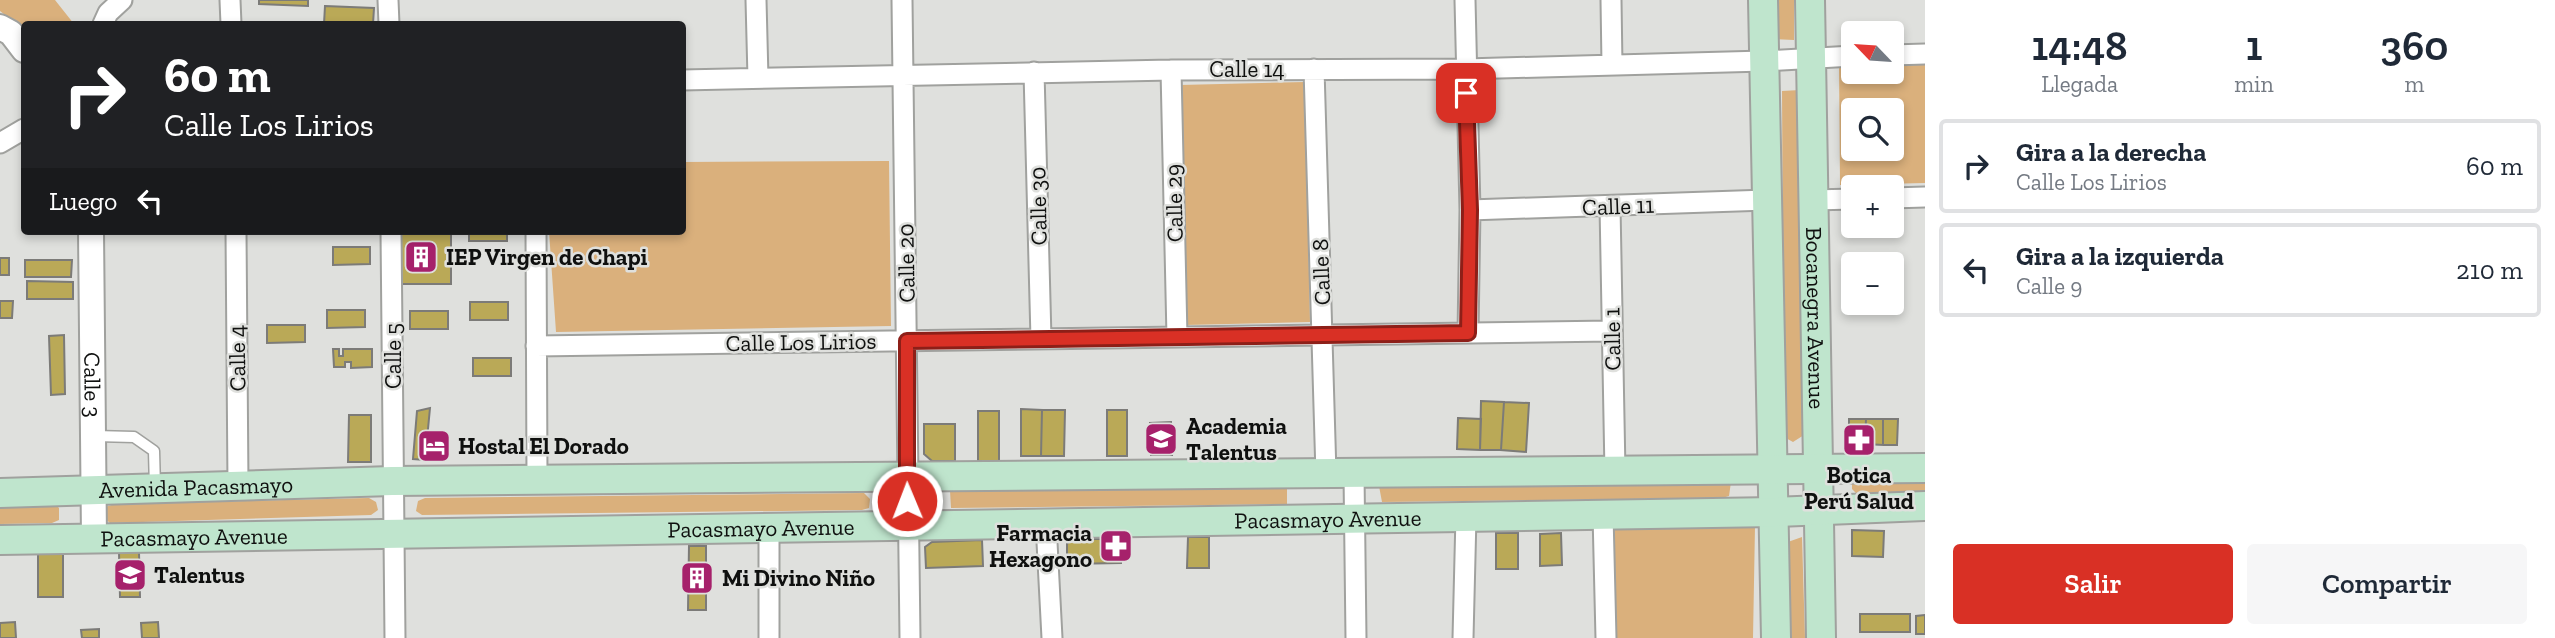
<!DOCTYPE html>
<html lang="es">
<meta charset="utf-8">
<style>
:root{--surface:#fff;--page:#f6f6f7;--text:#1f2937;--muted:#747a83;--line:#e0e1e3;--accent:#d93025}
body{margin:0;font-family:"Zilla Slab",serif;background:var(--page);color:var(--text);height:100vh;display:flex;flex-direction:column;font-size:26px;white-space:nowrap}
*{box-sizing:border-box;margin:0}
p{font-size:23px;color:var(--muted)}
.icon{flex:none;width:38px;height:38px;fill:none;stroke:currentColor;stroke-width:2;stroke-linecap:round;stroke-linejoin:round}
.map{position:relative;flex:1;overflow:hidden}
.drawer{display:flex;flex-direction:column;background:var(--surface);width:630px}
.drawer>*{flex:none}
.hud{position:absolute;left:21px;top:21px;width:665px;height:214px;border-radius:7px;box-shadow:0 4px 10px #0003;background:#202124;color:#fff;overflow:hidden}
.needle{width:46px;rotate:295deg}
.controls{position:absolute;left:1841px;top:21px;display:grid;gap:14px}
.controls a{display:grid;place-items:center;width:63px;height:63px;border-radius:7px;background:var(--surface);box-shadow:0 4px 10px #0003;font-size:35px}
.pin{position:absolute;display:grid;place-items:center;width:60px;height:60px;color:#fff;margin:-30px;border-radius:14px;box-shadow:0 4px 10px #0006}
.me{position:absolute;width:77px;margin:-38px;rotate:359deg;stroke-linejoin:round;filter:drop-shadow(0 0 5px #0008)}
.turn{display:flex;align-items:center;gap:24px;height:147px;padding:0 28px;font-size:32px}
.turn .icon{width:91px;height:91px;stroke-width:2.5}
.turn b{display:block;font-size:49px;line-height:60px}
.then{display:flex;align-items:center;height:66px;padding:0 28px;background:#0003;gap:14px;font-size:26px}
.eta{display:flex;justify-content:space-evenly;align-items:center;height:119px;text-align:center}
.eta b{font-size:42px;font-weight:600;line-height:49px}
.cta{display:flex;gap:14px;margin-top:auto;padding:14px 28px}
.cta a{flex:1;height:80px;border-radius:7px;background:var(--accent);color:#fff;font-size:28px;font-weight:600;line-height:80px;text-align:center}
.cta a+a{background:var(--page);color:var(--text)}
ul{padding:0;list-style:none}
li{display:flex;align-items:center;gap:21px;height:94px;margin:0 14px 10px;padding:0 14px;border:4px solid var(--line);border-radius:7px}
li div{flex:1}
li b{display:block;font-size:26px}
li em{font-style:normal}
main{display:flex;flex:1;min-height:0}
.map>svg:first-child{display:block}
.green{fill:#dab07c;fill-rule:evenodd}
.building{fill:#baa957;stroke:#7c7b78;stroke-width:2}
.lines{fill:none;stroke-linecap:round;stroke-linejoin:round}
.service-casing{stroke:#a0a19e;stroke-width:13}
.minor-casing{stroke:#a0a19e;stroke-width:23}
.tertiary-casing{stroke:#a0a19e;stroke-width:28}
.secondary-casing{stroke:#a0a19e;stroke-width:32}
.service{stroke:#fff;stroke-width:10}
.minor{stroke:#fff;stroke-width:19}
.tertiary{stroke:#fff;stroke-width:24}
.secondary{stroke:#bfe5cd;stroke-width:28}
.route-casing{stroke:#8d1f18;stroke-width:18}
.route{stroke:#d93025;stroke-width:12}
.labels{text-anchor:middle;stroke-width:5;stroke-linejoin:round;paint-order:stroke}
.street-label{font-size:23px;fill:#0f100f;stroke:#dfe0dd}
.poi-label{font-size:23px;font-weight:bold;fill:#0f100f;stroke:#dfe0dd;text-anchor:start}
</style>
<main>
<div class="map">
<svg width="1925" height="638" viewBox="0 0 1925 638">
<rect width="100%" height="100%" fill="#dfe0dd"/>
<!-- green -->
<path class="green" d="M0 0H55L74 24H24V30L0 11Z
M1773 0H1794V40L1774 39Z
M1892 64H1925V183L1840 185 1839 65H1853V72H1892ZM1853 110H1892V149H1853Z
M1305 82 1310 322 1185 325 1180 85Z
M1800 90 1804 435 1793 442 1784 437 1782 91Z
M889 161 891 326 556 332 549 231H682L683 162Z
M1925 474V493L1857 494 1852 489V480Z
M1731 482 1729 496 1722 498 1382 502 1379 486Z
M1287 489V504L951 508 950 490Z
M864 493 870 499 869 508 862 510 422 515 416 511 418 501 425 498Z
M369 498 376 502 378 510 371 515 110 523 103 517 105 507 115 504Z
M53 502 59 508V520L52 523 0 524V504Z
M1755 526 1753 638H1616L1614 529Z
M1802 537 1805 638H1788L1785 543Z"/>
<!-- building -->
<path class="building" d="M259 0H308V6L259 4Z
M325 6 374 8 373 24H324Z
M391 231H451V284H392Z
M469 231H507V241H469Z
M333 247H370V264L333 265Z
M0 258H9V275H0Z
M25 260H72L71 277H25Z
M27 281 73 282V299H27Z
M0 301H13L12 318H0Z
M470 302H508V320H470Z
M327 310H365V327L327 328Z
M410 311H448V329H410Z
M267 325H305V342L267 343Z
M64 335 65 394 51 395 49 336Z
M333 349H339V356H343V349H372V367L351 368V362H345V367H334Z
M473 358H511V376H473Z
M1481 401 1504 402 1501 450H1480Z
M1504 402 1529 403 1526 452 1501 450Z
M430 408 425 460 413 459 417 411Z
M1021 409 1042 410 1041 456H1021Z
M1042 410H1065L1064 456H1041Z
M1107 410H1127V456H1107Z
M978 411H999V461H978Z
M349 415H371V462H348Z
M1458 418 1481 419 1480 450 1457 449Z
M1849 419H1866L1865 444H1854L1849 439Z
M1866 419H1883V445L1865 444Z
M1883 419H1898L1897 445H1883Z
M1171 422 1172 455H1151L1150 423Z
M924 424H955V461H932L924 454Z
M1852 530 1884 531 1883 557 1852 556Z
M1496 533H1518V569H1496Z
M1561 533 1562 565 1540 566V534Z
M1188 537H1209V568H1187Z
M1072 539H1121V563L1067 564V544Z
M982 540 983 566 926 568 925 547 932 542Z
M689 546H706V610H688Z
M38 547H63V597H38Z
M119 552H139L140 597H120Z
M1860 614H1910V632H1860Z
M1925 615V634H1916V616Z
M15 622 16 638H0V623Z
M158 622 159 638H142L141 623Z
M99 629V638H82L81 630Z"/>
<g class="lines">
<defs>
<path id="service" d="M95 436 134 437 154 451 155 488"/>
<path id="minor" d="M230 0 231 24
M388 0 389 24
M756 0 758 78
M902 0 910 638
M1465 0 1470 210 1468 333
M1611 0 1612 65
M103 24 108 13 122 0
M1892 55 1925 54
M1314 69 1326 474
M1171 70 1177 337
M1034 72 1041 339
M682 80 1171 70 1465 69 1764 61 1853 56
M0 143 24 129
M1892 198 1925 197
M1813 200 1853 199
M1610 206 1615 472
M1470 210 1767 200
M236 231 238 486
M391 231 395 638
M536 231 537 479
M536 346 1611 331
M1354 474 1356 638
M1603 514 1606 638
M1046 523 1052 638
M769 528V638
M1463 638 1466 516"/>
<g id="tertiary">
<path d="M0 27 11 33 24 50"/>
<path id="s1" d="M91 231 94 538"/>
</g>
<g id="secondary">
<path d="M1763 0 1776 638"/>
<path id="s2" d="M1810 0 1821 638"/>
<path id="s3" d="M0 493 392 481 1925 468"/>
<path id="s4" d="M0 540 1775 512 1925 506"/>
</g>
</defs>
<!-- service casing -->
<use href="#service" class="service-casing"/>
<!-- minor casing -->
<use href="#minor" class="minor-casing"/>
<!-- tertiary casing -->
<use href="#tertiary" class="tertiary-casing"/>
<!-- secondary casing -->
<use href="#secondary" class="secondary-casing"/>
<!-- service -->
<use href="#service" class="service"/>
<!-- minor -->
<use href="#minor" class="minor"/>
<!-- tertiary -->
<use href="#tertiary" class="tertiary"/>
<!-- secondary -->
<use href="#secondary" class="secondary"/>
</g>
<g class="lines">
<defs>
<path id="route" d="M907 501V341L1468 333 1470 210 1466 93"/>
</defs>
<!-- route casing -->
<use href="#route" class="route-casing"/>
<!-- route -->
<use href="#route" class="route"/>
</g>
<!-- icons -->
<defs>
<symbol id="building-square" viewBox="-11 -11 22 22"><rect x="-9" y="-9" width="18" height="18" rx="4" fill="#a6216b" stroke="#dfe0dd"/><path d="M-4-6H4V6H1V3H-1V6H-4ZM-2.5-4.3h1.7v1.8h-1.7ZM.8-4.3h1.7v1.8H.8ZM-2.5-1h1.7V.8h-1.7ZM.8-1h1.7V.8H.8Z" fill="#fff"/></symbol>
<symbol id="school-square" viewBox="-11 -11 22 22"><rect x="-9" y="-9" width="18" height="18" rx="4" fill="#a6216b" stroke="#dfe0dd"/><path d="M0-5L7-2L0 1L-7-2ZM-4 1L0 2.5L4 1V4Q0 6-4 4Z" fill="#fff"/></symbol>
<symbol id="pharmacy-square" viewBox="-11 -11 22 22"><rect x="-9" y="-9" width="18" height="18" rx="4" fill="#a6216b" stroke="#dfe0dd"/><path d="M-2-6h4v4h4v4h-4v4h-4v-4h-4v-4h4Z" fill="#fff"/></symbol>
<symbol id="hotel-square" viewBox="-11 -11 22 22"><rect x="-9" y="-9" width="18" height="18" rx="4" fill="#a6216b" stroke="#dfe0dd"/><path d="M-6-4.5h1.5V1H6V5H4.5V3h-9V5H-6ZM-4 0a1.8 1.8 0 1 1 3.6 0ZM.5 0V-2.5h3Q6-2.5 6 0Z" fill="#fff"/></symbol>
</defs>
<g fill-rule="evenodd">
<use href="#building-square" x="402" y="238" width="38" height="38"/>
<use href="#school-square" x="1142" y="420" width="38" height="38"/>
<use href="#pharmacy-square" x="1840" y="421" width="38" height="38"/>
<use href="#hotel-square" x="415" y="427" width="38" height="38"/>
<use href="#pharmacy-square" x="1097" y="527" width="38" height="38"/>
<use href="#school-square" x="111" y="556" width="38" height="38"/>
<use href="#building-square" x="678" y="559" width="38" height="38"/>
</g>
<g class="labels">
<!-- street labels -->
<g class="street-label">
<text x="1247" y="77">Calle 14</text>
<text transform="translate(1174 203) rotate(-91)" y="8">Calle 29</text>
<text transform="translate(1038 206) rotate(-91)" y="8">Calle 30</text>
<text transform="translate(1618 206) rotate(-2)" y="8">Calle 11</text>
<text transform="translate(906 263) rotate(-91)" y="8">Calle 20</text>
<text transform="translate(1321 272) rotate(-92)" y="8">Calle 8</text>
<text dy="8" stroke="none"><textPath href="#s2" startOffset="318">Bocanegra Avenue</textPath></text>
<text transform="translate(1612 339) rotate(-91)" y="8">Calle 1</text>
<text transform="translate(801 342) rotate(-1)" y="8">Calle Los Lirios</text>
<text transform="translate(393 356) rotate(-90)" y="8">Calle 5</text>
<text transform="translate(237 358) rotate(-91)" y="8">Calle 4</text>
<text dy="8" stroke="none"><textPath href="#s1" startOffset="154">Calle 3</textPath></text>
<text dy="8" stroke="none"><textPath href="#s3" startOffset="196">Avenida Pacasmayo</textPath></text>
<text dy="8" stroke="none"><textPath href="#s4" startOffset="1328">Pacasmayo Avenue</textPath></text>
<text dy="8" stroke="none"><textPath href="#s4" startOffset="761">Pacasmayo Avenue</textPath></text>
<text dy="8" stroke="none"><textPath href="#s4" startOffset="194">Pacasmayo Avenue</textPath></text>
</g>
<!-- poi labels -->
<g class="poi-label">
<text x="446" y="265">IEP Virgen de Chapi</text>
<text x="1186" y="434">Academia<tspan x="1186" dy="26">Talentus</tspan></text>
<text x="458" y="454">Hostal El Dorado</text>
<text x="1859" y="483" text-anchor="middle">Botica<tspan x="1859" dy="26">Perú Salud</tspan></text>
<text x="1092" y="541" text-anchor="end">Farmacia<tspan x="1092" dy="26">Hexagono</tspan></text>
<text x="154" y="583">Talentus</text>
<text x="722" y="586">Mi Divino Niño</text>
</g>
</g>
</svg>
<div class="controls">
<a><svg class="needle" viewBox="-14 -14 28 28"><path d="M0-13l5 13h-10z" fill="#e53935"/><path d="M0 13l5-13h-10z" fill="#747a83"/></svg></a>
<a><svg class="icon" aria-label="search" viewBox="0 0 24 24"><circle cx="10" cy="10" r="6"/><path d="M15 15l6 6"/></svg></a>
<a>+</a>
<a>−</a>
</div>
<div class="pin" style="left:1466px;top:93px;background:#d93025"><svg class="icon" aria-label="arrive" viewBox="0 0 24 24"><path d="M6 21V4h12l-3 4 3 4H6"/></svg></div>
<svg class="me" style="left:907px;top:501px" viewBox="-20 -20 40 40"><circle r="17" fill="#d93025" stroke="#fff" stroke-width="3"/><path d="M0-11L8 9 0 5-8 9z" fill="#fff"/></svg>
<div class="hud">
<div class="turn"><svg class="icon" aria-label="right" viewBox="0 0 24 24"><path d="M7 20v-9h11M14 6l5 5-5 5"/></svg><div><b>60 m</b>Calle Los Lirios</div></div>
<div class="then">Luego<svg class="icon" aria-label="left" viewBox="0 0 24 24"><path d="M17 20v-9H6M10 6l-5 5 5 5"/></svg></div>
</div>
</div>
<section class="drawer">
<div class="eta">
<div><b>14:48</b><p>Llegada</p></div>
<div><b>1</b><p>min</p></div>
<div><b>360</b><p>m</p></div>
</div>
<ul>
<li><svg class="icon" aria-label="right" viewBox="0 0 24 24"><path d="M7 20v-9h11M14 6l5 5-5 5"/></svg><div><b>Gira a la derecha</b><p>Calle Los Lirios</p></div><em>60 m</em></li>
<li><svg class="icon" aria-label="left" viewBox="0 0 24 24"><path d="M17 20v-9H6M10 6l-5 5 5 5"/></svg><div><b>Gira a la izquierda</b><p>Calle 9</p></div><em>210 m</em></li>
</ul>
<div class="cta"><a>Salir</a><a>Compartir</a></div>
</section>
</main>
